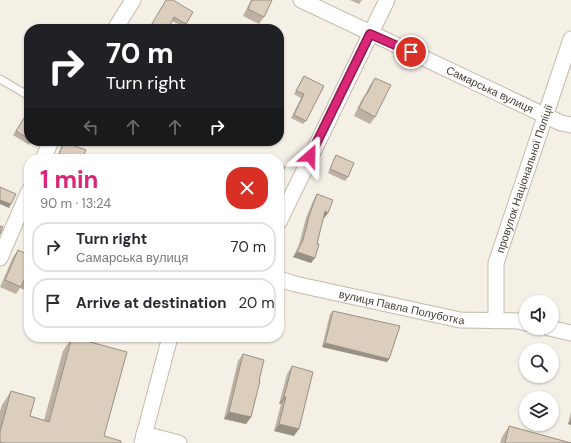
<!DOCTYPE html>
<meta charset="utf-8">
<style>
:root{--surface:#fff;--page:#f7f7f7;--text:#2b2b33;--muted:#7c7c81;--line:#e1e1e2;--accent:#db2777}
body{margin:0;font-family:"DM Sans",sans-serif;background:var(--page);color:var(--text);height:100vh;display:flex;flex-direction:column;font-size:15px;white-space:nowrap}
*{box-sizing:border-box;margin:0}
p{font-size:13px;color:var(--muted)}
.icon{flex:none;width:22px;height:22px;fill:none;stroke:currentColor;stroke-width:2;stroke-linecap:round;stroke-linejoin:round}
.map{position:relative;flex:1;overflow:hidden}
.panel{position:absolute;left:24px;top:154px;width:260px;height:188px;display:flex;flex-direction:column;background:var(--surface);border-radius:16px;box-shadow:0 1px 3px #0004}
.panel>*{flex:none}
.hud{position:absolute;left:24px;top:24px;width:260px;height:122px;border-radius:16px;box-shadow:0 1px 3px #0004;background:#202124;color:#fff;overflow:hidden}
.buttons{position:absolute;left:519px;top:295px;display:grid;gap:8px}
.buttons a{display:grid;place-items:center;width:40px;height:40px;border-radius:50%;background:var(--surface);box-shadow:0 1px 3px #0004;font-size:20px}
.pin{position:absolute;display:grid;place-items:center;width:34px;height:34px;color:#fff;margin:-17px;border:2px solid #fff;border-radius:50%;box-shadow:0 1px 4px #0007}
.me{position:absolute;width:44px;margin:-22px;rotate:25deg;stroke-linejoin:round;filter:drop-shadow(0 0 3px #0008)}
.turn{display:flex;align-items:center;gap:14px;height:84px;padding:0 16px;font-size:18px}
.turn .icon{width:52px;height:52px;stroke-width:2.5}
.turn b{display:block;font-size:28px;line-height:34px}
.lanes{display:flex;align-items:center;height:38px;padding:0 16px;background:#0003;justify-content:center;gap:20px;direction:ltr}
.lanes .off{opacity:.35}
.round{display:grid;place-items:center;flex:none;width:42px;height:42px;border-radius:16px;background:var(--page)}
.headline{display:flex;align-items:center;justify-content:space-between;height:68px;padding:0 16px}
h1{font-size:24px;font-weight:700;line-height:30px;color:var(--accent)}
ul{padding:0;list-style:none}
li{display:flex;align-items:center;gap:12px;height:50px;margin:0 8px 6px;padding:0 8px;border:2px solid var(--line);border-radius:16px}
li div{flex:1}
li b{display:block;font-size:15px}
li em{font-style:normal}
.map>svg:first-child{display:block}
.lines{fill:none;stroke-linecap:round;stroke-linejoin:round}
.lane-casing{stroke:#c4baaa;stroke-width:9}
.street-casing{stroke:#c4baaa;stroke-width:17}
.lane{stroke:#fff;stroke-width:7}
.street{stroke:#fff;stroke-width:15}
.wall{fill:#bcb1a3}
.shaded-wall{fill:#999084}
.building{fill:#dbcebd;stroke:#999084}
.route-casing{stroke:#8e194d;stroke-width:10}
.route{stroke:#db2777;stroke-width:7}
.labels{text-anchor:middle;stroke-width:3.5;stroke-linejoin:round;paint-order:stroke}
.street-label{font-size:11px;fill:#484034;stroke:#fff}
</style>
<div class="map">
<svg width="571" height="443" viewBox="0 0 571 443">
<rect width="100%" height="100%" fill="#f5f0e6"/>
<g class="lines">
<defs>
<path id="lane" d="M0 79 29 96"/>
<g id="street">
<path id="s1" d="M301 0 561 123 571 125"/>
<path d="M115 29 133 0"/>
<path d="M43 159 51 141"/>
<path d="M279 222 387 0"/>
<path d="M0 258 29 191"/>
<path id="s2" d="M279 279 295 284 460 320 519 321 526 323"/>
<path id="s3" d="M496 321V263L571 39"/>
<path d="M549 328 571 333"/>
<path d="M144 434 179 443"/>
<path d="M142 443 170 337"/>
</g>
</defs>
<!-- lane casing -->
<use href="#lane" class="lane-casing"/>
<!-- street casing -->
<use href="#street" class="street-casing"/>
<!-- lane -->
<use href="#lane" class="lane"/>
<!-- street -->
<use href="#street" class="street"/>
</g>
<!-- wall -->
<path class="wall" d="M166 0 186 24 184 27 172 21 168 29H149Z
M251 0H272L264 17 259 24 243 16Z
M350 0H362L359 4Z
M304 76 306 121 303 124 291 118 301 98 294 94Z
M375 78V117L370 124 354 116 361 101 365 95 370 85Z
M29 110V141H32L29 145 13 135Z
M64 142 82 159H56L62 145Z
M336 155 348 177 345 181 328 173 334 159Z
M317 194 328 213 324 218V217L311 263 293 257 299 245 306 218 314 199Z
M18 250 29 255V292L20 288 16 294 0 287 13 257Z
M333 311 389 359 387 362 322 347 330 314Z
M72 337 104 436 0 443V411L2 405 11 391 30 416 44 420 63 351Z
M243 354 259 381 251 417 246 424 224 419 238 361Z
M292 366 294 436 274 431 281 404H279L287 374Z
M571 412V425L568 424Z
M509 426 571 443H500L502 437Z"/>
<!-- shaded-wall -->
<path class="shaded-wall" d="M0 200 11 204 9 208 0 204Z
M325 211 328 213 324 218 322 217Z
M297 252 315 258 311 263 293 257Z
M325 343 389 359 387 362 322 347Z
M284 397H286L281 404H279Z
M229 412 251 417 246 424 224 419Z
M571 419V425L568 424Z
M279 424 299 429 294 436 274 431Z"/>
<!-- building -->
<path class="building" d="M166 0H173L193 12 186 24 174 17 168 29H149L153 22Z
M252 0H272L264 17 248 9Z
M304 76 324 86 306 121 294 115 304 94 296 91Z
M375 78 391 85 375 117 359 108 366 94H367Z
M29 110V139L16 131Z
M64 142 86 150 82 159H57Z
M336 155 354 163 348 177 330 169Z
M279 164 285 167 279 181Z
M0 187 16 194 11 204 0 200Z
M317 194 333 200 328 213 325 211 317 244H319L315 258 297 252 303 240 310 213Z
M0 226 3 227 0 234Z
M18 250 29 255V283L24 280 21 287 5 280Z
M333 311 400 326 389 359 325 343Z
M72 337 127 352 104 436 121 441V443H5L0 442V432L11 391 35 398 30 416 49 422Z
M243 354 264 360 259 381H260L251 417 229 412Z
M292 366 313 372 299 429 279 424 286 397H284Z
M509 426 571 443H505Z"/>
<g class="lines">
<defs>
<path id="route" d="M310 156 370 34 411 52"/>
</defs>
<!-- route casing -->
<use href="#route" class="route-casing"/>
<!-- route -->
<use href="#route" class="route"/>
</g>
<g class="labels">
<!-- street labels -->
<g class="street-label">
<text dy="4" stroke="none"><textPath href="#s1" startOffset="209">Самарська вулиця</textPath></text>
<text dy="4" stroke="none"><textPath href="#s3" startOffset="147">провулок Національної Поліції</textPath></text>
<text dy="4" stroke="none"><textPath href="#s2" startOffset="126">вулиця Павла Полуботка</textPath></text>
</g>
</g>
</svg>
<div class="buttons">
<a><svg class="icon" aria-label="sound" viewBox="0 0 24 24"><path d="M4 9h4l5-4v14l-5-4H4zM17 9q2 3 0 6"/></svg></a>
<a><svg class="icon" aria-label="search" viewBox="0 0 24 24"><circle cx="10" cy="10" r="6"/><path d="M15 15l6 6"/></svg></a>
<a><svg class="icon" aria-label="layers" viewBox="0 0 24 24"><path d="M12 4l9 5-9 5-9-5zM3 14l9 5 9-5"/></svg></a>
</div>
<div class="pin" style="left:411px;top:52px;background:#d93025"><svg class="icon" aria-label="arrive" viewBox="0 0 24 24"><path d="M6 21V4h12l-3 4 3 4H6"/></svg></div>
<svg class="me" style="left:310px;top:156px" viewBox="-20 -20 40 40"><path d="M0-17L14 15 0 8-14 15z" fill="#db2777" stroke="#fff" stroke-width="4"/></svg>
<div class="hud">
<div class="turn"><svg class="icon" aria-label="right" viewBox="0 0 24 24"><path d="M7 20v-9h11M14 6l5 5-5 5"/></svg><div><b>70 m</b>Turn right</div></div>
<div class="lanes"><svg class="icon off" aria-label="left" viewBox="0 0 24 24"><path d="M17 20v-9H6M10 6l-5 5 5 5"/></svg><svg class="icon off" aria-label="ahead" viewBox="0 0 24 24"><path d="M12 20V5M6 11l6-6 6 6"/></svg><svg class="icon off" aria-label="ahead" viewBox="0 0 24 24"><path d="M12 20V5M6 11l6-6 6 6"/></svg><svg class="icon" aria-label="right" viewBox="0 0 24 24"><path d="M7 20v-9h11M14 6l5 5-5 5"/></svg></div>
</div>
<section class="panel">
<div class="headline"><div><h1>1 min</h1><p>90 m · 13:24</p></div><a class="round" style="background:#d93025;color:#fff"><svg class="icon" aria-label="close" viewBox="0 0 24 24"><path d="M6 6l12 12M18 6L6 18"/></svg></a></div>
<ul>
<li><svg class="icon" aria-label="right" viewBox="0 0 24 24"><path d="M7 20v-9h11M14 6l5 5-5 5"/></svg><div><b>Turn right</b><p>Самарська вулиця</p></div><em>70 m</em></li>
<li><svg class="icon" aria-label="arrive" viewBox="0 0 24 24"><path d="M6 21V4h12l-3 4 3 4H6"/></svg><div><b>Arrive at destination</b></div><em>20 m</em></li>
</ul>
</section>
</div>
